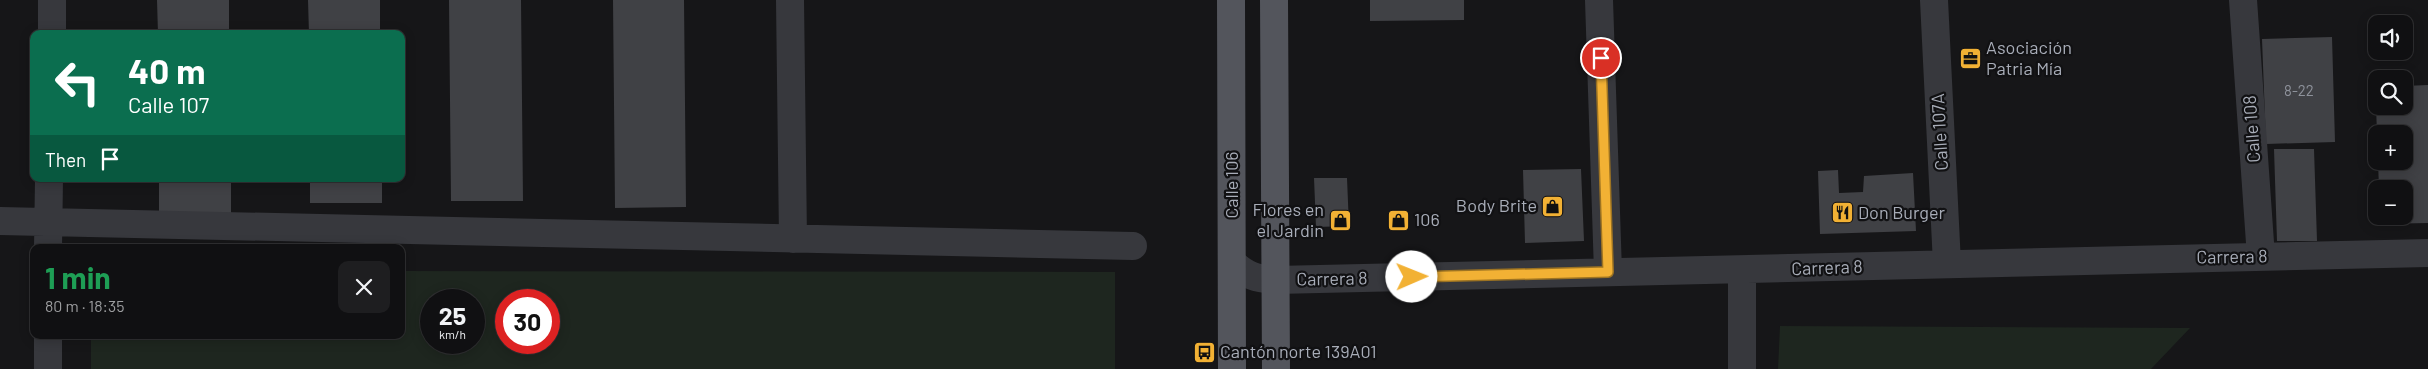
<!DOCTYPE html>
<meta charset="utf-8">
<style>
:root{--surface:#101012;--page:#1e1e20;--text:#f1f3f6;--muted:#9c9d9f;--line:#303032}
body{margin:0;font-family:Barlow,sans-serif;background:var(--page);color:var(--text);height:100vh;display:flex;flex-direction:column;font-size:19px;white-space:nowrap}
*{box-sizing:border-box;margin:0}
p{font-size:16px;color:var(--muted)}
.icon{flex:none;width:28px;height:28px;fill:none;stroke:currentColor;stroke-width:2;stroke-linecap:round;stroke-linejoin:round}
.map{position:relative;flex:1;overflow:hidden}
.sheet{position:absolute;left:30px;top:244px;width:375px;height:95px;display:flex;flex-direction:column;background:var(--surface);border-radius:10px;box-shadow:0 2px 12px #0003,0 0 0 1px var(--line)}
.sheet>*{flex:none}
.banner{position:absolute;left:30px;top:30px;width:375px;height:152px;border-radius:10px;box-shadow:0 2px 12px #0003,0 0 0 1px var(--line);background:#0b6e4f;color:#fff;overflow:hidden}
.fabs{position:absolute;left:2368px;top:15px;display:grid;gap:10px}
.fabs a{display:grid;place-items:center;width:45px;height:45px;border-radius:10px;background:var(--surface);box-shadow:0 2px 12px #0003,0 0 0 1px var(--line);font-size:25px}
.speed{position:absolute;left:420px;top:289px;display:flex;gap:10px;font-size:25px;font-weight:700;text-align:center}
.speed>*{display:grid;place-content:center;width:65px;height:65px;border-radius:50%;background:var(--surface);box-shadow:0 2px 12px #0003,0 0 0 1px var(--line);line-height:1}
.speed small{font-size:12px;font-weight:400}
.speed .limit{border:8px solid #d22;background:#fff;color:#111}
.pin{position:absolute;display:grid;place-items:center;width:42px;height:42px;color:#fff;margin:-21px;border:2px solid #fff;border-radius:50%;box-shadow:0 1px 5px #0007}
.me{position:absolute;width:55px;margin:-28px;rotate:89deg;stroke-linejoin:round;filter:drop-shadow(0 0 4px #0008)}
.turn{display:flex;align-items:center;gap:18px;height:105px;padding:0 15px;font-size:22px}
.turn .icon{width:65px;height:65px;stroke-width:2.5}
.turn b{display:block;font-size:35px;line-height:42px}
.then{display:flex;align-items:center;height:48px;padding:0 15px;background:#0003;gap:10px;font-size:19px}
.round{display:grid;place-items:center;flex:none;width:52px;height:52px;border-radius:10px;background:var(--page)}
.overview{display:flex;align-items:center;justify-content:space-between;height:85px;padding:0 15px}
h1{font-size:30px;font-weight:700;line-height:38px;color:#1e9e55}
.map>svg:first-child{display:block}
.green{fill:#1e261f;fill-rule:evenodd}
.building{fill:#404145}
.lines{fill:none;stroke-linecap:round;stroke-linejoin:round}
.minor{stroke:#37383d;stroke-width:28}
.major{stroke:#53555c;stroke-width:28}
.route-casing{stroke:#9d7322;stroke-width:12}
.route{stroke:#f2b134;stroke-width:9}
.labels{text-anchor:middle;stroke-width:4.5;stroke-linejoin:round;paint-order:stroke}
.number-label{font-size:15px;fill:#8e929b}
.poi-label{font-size:18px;fill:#a8adb8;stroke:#111113;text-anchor:start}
.street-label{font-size:18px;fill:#a8adb8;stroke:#111113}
</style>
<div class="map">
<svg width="2428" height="369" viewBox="0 0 2428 369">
<rect width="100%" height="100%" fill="#161618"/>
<!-- green -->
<path class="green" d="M401 271 1115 272V369H91V335H401ZM431 300H474V342H431ZM506 300H549V342H506Z
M1780 326 2190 328 2151 369H1778Z"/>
<!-- building -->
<path class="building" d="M157 0H229V34H158Z
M308 0H380V34H309Z
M449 0H521L523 201H451Z
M613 0H684L686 207 615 208Z
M1370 0H1464V20L1370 21Z
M2332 37 2335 142 2266 144 2262 39Z
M2428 85V223L2380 224 2379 216H2404V189H2379L2378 161H2404V134H2377L2376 106H2404V86Z
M2274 149H2314L2317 241H2277Z
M1581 169 1584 241 1525 243 1523 170Z
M1838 170 1839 193 1863 192 1864 176 1913 173 1916 231 1820 234 1818 171Z
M1314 178H1347L1349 226 1316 227Z
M159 179H231V215H159Z
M310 179H382V203H310Z"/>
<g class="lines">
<!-- minor -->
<path class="minor" d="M790 0 793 239
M1599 0 1608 272
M1934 0 1947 264
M2243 0 2261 257
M52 34V0
M0 221 1133 246
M48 248 49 179
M1232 262C1246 276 1257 279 1276 280L2428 253
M1742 270V369
M48 335V369"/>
<!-- major -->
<path class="major" d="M1231 0 1232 369
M1274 0 1276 369"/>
</g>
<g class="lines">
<defs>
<path id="route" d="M1412 277 1608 272 1601 58"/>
</defs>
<!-- route casing -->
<use href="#route" class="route-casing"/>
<!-- route -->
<use href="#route" class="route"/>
</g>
<!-- icons -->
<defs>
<symbol id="office-square" viewBox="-11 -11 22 22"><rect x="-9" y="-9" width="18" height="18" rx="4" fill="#f2b134" stroke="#111113"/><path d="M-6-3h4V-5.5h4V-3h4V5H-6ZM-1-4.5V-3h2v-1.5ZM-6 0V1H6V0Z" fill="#111"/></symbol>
<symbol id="shop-square" viewBox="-11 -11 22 22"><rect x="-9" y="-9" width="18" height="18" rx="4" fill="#f2b134" stroke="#111113"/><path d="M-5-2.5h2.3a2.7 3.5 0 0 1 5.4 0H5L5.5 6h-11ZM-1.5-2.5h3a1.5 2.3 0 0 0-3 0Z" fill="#111"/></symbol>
<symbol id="restaurant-square" viewBox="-11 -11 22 22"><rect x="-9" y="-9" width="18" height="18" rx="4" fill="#f2b134" stroke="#111113"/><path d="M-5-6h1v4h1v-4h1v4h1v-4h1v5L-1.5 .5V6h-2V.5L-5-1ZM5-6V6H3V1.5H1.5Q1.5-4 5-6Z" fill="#111"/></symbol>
<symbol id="bus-square" viewBox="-11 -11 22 22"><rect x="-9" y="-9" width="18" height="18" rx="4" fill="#f2b134" stroke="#111113"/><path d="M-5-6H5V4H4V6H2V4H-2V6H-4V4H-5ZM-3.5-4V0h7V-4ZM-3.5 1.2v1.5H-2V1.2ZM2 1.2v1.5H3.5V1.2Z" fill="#111"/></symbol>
</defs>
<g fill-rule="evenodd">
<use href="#office-square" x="1958" y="46" width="25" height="25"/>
<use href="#shop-square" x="1540" y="194" width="25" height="25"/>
<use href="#restaurant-square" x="1830" y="200" width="25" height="25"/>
<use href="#shop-square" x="1328" y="208" width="25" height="25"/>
<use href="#shop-square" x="1386" y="208" width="25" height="25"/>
<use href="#bus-square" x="1192" y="340" width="25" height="25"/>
</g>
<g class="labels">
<!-- number labels -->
<g class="number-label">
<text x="2299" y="96">8-22</text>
</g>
<!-- poi labels -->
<g class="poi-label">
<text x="1986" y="54">Asociación<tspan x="1986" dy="21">Patria Mía</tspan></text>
<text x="1537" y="212" text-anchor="end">Body Brite</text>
<text x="1324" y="216" text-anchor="end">Flores en<tspan x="1324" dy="21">el Jardin</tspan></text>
<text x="1858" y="219">Don Burger</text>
<text x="1414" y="226">106</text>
<text x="1220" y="358">Cantón norte 139A01</text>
</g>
<!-- street labels -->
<g class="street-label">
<text transform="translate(2252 129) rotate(-94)" y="6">Calle 108</text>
<text transform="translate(1940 132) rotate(-93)" y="6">Calle 107A</text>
<text transform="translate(1232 185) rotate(-90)" y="6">Calle 106</text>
<text transform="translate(2232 257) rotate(-1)" y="6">Carrera 8</text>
<text transform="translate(1827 268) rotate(-2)" y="6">Carrera 8</text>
<text transform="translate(1332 279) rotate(-1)" y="6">Carrera 8</text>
</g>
</g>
</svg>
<div class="fabs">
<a><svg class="icon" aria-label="sound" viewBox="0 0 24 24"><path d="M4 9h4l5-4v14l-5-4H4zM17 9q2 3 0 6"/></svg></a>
<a><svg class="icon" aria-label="search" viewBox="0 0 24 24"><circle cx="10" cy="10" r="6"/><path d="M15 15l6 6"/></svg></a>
<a>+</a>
<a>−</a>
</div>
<div class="speed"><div>25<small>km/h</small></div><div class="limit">30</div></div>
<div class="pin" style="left:1601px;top:58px;background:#d93025"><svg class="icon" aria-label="arrive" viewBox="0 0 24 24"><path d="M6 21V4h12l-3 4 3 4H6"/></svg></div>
<svg class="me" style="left:1412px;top:277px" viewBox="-20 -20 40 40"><circle r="19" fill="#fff"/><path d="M0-13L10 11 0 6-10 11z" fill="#f2b134"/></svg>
<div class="banner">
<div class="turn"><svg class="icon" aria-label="left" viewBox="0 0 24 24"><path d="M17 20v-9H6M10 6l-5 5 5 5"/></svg><div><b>40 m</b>Calle 107</div></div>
<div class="then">Then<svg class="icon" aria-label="arrive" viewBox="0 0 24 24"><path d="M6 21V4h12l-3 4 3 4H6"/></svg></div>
</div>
<section class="sheet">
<div class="overview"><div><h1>1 min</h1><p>80 m · 18:35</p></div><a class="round"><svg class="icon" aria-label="close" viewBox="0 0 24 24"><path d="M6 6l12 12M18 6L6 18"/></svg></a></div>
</section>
</div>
